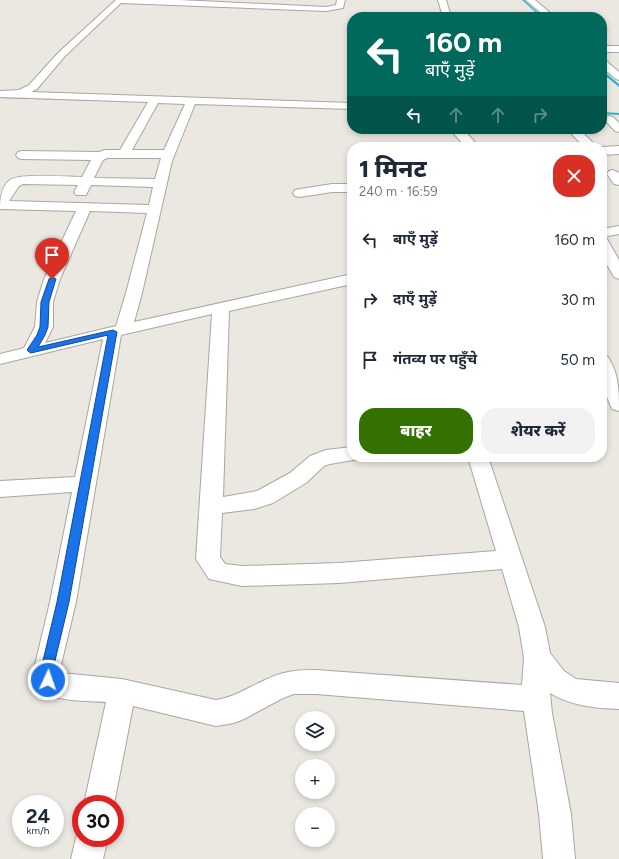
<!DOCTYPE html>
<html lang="hi">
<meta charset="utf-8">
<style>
:root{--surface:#fff;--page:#f2f2f3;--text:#1f2937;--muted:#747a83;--accent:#347103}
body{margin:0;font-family:Figtree,"Noto Sans Devanagari",sans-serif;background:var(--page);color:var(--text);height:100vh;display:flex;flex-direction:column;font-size:15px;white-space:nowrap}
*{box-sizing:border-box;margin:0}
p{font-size:13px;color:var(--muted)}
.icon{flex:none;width:22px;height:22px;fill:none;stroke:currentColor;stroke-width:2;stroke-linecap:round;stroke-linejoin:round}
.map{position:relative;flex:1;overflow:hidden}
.side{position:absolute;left:347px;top:142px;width:260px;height:320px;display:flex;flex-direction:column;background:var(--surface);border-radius:16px;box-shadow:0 2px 6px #0003}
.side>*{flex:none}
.banner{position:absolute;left:347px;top:12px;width:260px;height:122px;border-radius:16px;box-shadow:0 2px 6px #0003;background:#00695c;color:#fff;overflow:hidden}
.fabs{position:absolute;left:295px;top:711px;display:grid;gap:8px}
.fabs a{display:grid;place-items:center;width:40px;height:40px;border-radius:50%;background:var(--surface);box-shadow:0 2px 6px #0003;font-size:20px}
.speed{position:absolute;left:12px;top:795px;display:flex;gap:8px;font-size:20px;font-weight:700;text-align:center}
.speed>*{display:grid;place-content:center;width:52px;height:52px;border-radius:50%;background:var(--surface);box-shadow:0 2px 6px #0003;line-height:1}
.speed small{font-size:10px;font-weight:400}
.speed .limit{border:6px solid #d22;background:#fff;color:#111}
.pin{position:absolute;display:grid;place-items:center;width:34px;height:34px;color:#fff;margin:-41px -17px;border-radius:50% 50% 50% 0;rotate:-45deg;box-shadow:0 0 4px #0007}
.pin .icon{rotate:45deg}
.me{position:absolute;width:44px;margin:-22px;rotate:3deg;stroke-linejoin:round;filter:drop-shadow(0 0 3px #0008)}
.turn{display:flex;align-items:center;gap:14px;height:84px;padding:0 12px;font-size:18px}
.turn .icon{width:52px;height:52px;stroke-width:2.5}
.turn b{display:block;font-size:28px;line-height:34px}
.lanes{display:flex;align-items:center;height:38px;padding:0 12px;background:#0003;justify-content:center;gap:20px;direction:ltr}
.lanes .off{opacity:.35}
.round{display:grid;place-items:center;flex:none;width:42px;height:42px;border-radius:16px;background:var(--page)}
.headline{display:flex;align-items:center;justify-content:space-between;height:68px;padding:0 12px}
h1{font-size:24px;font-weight:800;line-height:30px}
.cta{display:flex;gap:8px;margin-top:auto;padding:8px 12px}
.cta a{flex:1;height:46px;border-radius:16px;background:var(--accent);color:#fff;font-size:16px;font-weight:800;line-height:46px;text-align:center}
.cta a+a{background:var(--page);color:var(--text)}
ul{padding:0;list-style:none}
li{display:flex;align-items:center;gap:12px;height:60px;padding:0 12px}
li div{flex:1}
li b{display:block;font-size:15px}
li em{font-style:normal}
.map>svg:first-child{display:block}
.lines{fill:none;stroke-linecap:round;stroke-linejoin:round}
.stream{fill:#30b0d0;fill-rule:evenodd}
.minor-casing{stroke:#aaa6a0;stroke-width:2}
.minor{fill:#fff;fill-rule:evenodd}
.route{fill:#1a73e8;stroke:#114b97}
</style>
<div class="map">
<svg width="619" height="859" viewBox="0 0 619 859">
<rect width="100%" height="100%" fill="#ebe7e1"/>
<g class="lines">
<!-- stream -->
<path class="stream" d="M522 0H524L543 17H541Z
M602 70 619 84V87L602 73Z
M0 96 104 99 106 100 104 101 0 98Z
M602 112 619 113V115L602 114Z"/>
<defs>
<path id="minor" d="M116 0H179L326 7 336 5 337 0H345L343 8 326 11 121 3 65 56 37 89 31 92 352 103V109L195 104 172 161 142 293 134 322 352 274V284L229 311 223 497 257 491 290 473 310 456 326 450 352 447V457H361L359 459 330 464 324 466 306 483 273 503 254 509 222 513 220 557 225 564 242 566 339 563 496 551 468 457H488L545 627 550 653 564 671 576 679 619 683V709C595 708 571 706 550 693L552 713 571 814 575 859H543L539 814 524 711 316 694H294L283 698 244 719 234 723 216 726 133 706 114 804H84L106 702C90 701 47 702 38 687 34 681 34 675 34 669L50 602 72 492 0 497V481L75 477 103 339 0 364V354L24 348 35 327 37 302 44 279 76 211 0 209C0 199 1 187 10 180 19 173 68 177 82 177L91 160 22 159 18 158 16 155 18 152 22 151 99 152 105 150H120L148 102 0 97V91L19 90 29 85 59 52ZM158 103 185 104 164 150H132ZM107 158H161L155 179 94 178 103 160ZM23 184 78 185 74 192 76 195H86L91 185 153 187 149 205 9 201 19 186ZM90 211 147 213 126 293 116 326 45 343 53 327V302L60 279ZM212 314 196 559 209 579 242 586 339 583 502 569 519 627 524 658 522 685 316 670C297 670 282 671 265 680 247 688 235 697 216 700L122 679 61 673 60 669 76 602 121 335Z
M438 0H446L451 17H443Z
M526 0H535L555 17H546Z
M602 46H619V52H602Z
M602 59 605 60 619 72V80L616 79 602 67Z
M609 116 613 117 619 123V132L615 131 604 119Z
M451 129H463L479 147H466L455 135Z
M567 129H579L597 147H584Z
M619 146V154L602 155V147Z
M613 170 619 173V185L614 184 607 174 609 171Z
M332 184H352V192H332L300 197 295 196 293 193 295 190 300 189Z
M619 226V234L602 237V229Z
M602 238 607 239 619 260V279L614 277 602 256Z
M602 356 608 357C619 374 619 391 619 411L612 409 602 385Z
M81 827V838H108L103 859H71L76 838Z"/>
</defs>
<!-- minor casing -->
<use href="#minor" class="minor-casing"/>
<!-- minor -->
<use href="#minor" class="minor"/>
</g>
<!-- route -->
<path class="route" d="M52 277 56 279 49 302 48 327 45 335 38 347 113 330 117 332 69 602 53 669 54 680 53 684 48 686 44 684 41 669 57 602 108 335 31 353 29 352 27 350 37 335 40 327 41 302 49 279Z"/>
</svg>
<div class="fabs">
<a><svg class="icon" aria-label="layers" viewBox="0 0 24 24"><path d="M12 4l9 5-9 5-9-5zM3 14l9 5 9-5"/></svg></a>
<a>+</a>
<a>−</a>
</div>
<div class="speed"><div>24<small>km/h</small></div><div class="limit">30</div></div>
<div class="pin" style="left:52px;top:279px;background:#d93025"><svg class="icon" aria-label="arrive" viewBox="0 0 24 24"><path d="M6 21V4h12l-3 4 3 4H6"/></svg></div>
<svg class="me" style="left:48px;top:680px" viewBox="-20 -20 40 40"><circle r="17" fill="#1a73e8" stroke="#fff" stroke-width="3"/><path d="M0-11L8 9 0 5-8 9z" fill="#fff"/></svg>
<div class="banner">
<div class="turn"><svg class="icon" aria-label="left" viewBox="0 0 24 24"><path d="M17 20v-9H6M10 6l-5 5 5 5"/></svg><div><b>160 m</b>बाएँ मुड़ें</div></div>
<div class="lanes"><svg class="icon" aria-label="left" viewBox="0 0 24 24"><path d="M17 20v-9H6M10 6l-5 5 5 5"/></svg><svg class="icon off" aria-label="ahead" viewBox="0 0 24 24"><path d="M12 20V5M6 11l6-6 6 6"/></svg><svg class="icon off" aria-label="ahead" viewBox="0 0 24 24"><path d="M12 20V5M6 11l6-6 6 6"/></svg><svg class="icon off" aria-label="right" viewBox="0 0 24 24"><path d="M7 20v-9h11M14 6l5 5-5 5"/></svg></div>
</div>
<section class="side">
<div class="headline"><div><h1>1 मिनट</h1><p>240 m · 16:59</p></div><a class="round" style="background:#d93025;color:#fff"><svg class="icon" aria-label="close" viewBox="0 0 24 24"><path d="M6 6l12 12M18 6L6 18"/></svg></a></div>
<ul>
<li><svg class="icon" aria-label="left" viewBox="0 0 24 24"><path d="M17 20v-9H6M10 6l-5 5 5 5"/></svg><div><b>बाएँ मुड़ें</b></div><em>160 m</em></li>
<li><svg class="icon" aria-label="right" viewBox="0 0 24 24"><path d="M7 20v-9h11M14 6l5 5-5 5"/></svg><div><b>दाएँ मुड़ें</b></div><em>30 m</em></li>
<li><svg class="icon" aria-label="arrive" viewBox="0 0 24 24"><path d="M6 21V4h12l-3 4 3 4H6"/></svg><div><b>गंतव्य पर पहुँचे</b></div><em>50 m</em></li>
</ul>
<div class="cta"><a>बाहर</a><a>शेयर करें</a></div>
</section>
</div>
